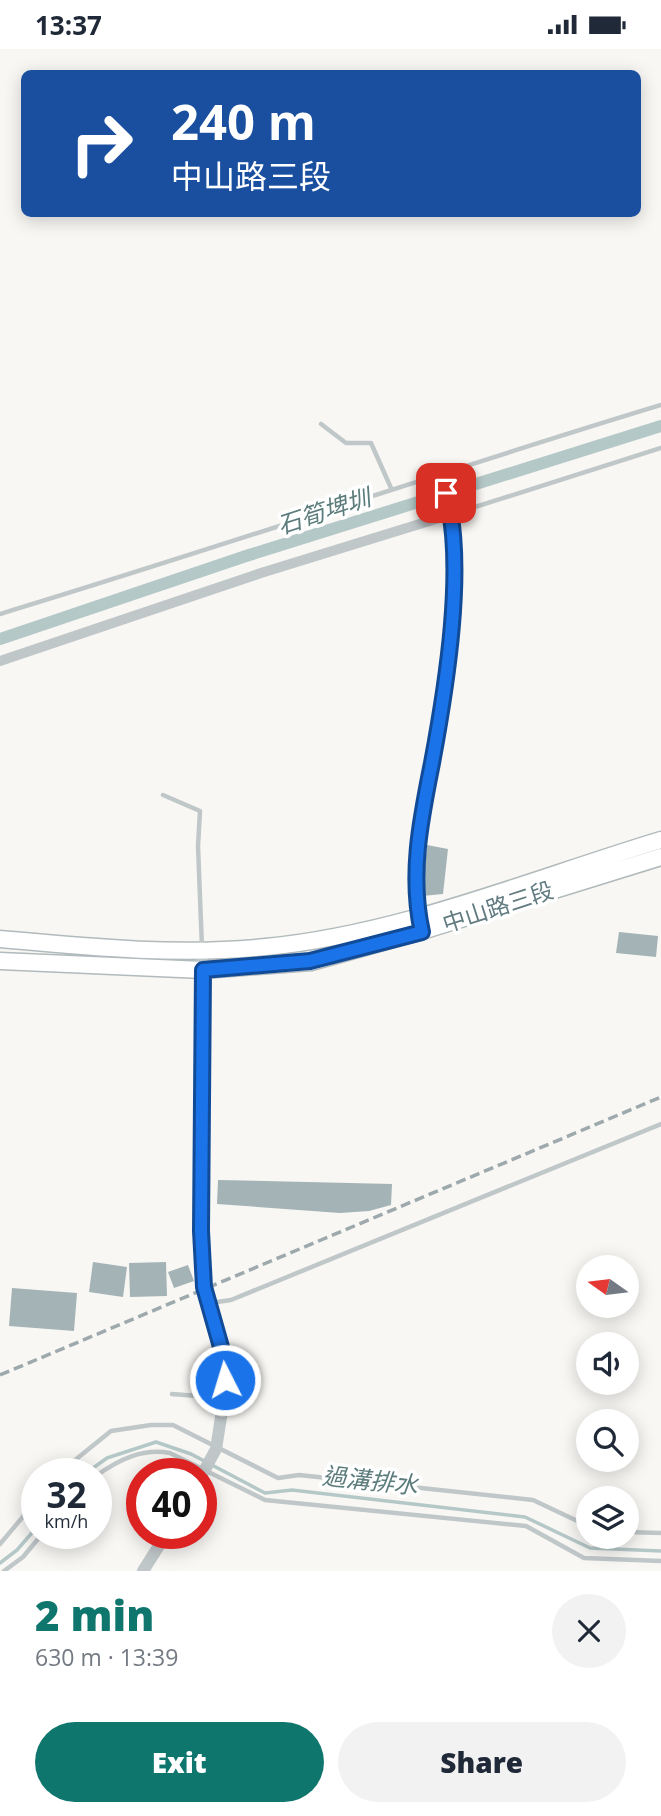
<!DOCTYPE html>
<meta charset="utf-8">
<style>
:root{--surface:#fff;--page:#f2f2f3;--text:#1f2937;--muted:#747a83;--accent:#0f766e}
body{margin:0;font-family:"Open Sans","Noto Sans TC",sans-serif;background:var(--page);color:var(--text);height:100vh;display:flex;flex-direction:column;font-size:26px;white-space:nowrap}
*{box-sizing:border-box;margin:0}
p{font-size:23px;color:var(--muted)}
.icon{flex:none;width:38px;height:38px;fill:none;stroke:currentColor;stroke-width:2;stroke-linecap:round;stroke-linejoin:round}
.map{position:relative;height:1522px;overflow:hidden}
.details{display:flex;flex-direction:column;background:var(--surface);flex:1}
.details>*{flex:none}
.banner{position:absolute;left:21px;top:21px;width:620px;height:147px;border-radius:10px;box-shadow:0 4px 18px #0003;background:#1a4fa0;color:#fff;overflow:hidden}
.needle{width:46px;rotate:284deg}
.controls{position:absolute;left:576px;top:1206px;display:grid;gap:14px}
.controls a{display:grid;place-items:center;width:63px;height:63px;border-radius:50%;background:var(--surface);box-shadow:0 4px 18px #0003;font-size:35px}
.speed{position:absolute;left:21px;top:1409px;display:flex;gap:14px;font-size:35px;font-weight:700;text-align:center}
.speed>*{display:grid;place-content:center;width:91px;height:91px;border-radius:50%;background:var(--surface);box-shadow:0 4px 18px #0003;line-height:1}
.speed small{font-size:18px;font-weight:400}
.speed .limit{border:10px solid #d22;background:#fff;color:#111}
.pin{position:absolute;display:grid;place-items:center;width:60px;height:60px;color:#fff;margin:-30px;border-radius:14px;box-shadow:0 4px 10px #0006}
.me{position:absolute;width:77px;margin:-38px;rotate:355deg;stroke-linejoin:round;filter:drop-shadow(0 0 5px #0008)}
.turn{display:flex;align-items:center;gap:24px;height:147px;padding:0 35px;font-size:32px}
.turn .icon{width:91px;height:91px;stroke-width:2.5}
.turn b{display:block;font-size:49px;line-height:60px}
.round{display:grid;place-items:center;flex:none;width:74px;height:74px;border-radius:37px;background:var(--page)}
.summary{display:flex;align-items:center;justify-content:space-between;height:119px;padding:0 35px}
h1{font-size:42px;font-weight:800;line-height:52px;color:var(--accent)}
.primary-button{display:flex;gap:14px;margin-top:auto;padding:14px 35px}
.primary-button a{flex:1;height:80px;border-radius:42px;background:var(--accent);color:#fff;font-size:28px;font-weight:800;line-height:80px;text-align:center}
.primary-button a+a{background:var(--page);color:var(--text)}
.status{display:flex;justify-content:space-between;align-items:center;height:49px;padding:0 35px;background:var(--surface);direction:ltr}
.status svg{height:19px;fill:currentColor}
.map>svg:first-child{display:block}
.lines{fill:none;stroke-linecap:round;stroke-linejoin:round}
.stream{stroke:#b5c8c8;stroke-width:3.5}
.canal{stroke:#b5c8c8;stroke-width:12}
.building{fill:#a4b3b5}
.primary-casing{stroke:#b1babc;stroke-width:19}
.service{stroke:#c0c7c9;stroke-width:4.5}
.minor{stroke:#c0c7c9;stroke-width:10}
.tertiary{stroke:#c0c7c9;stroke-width:12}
.primary{stroke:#fff;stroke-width:16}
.rail{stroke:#9da9ac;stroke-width:3.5;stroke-dasharray:10 5;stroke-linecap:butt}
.route-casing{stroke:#114b97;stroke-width:18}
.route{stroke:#1a73e8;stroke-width:12}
.labels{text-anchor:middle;stroke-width:7;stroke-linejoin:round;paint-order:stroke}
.street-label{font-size:23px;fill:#617b81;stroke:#fff}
.water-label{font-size:24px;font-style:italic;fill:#5c7c7c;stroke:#fff}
</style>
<div class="status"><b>13:37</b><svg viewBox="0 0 49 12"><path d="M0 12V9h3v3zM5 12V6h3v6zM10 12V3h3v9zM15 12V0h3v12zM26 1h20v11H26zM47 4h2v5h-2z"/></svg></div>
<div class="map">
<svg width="661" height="1522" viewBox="0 0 661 1522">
<rect width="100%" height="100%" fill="#f8f7f4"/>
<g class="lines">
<!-- stream -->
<path class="stream" d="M86 1424 107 1409 156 1393 191 1405 265 1444 292 1441 525 1468 590 1499 661 1502
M0 1514 17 1501 37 1478"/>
<!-- canal -->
<path class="canal" d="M0 590 246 507 661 377"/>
</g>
<!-- building -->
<path class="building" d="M427 796 448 800 443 845 422 847Z
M619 883 658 887 656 908 616 904Z
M218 1131 392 1135 391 1156 369 1162 340 1164 217 1155Z
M93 1213 127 1218 123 1248 89 1243Z
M166 1213 167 1247 130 1248 129 1214Z
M188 1216 194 1232 174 1239 168 1223Z
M12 1239 77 1244 74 1282 9 1277Z"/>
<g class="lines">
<defs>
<path id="primary" d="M0 890C88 898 178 907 266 898 401 885 532 830 661 791
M0 912 203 921 311 913 422 882 661 808"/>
</defs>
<!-- primary casing -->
<use href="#primary" class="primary-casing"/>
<!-- service -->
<path class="service" d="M321 375 346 394H371L391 439
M453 465 661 399
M0 565C221 498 440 423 661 356
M163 746 200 762 198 797 202 899
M418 865 416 837 421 768 453 566 452 465 440 423
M210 1254 231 1251 661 1075
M172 1345 223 1349
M59 1424 111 1382 151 1376H173L278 1429 299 1426 533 1451 588 1477
M96 1427C118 1411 142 1399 170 1404L265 1451 526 1477 584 1509 661 1512
M626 1483 661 1484
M0 1495 37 1451
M4 1522 23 1508 43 1484"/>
<!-- minor -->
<path class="minor" d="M0 612 261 524 452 465"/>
<!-- tertiary -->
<path class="tertiary" d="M201 1428 216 1400 224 1349 225 1312 207 1255 201 1182 202 902
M143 1522 167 1484"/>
<!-- primary -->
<use href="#primary" class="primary"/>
<!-- rail -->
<path class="rail" d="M0 1326 661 1048"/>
</g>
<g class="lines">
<defs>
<path id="route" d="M225 1331V1312L204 1238 201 1182 203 921 310 912 422 883C409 826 421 769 432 714 446 639 466 517 446 444"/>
</defs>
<!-- route casing -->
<use href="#route" class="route-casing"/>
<!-- route -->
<use href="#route" class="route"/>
</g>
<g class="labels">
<!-- street labels -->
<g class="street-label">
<text transform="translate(498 858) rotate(-18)" y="8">中山路三段</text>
</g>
<!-- water labels -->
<g class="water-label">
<text transform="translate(324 463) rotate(-18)" y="8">石筍埤圳</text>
<text transform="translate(370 1432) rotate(6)" y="8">過溝排水</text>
</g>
</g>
</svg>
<div class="controls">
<a><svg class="needle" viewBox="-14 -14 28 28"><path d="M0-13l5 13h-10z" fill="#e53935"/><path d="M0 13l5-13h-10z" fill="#747a83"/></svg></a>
<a><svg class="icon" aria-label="sound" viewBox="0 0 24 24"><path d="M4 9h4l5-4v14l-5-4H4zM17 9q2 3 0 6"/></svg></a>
<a><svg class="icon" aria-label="search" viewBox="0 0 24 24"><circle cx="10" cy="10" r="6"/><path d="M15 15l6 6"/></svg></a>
<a><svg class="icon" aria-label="layers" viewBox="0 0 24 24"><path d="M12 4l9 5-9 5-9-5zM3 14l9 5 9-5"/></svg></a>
</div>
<div class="speed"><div>32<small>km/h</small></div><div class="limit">40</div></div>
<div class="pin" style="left:446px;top:444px;background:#d93025"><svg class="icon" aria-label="arrive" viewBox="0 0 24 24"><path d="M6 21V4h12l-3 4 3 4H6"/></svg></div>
<svg class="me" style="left:225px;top:1331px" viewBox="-20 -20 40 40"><circle r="17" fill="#1a73e8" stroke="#fff" stroke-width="3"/><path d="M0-11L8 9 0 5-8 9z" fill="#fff"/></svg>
<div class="banner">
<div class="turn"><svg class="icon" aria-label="right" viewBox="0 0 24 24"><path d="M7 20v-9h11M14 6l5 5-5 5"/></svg><div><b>240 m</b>中山路三段</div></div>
</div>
</div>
<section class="details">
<div class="summary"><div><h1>2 min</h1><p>630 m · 13:39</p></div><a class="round"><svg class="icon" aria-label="close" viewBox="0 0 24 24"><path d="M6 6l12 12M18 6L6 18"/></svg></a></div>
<div class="primary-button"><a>Exit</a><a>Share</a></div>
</section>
